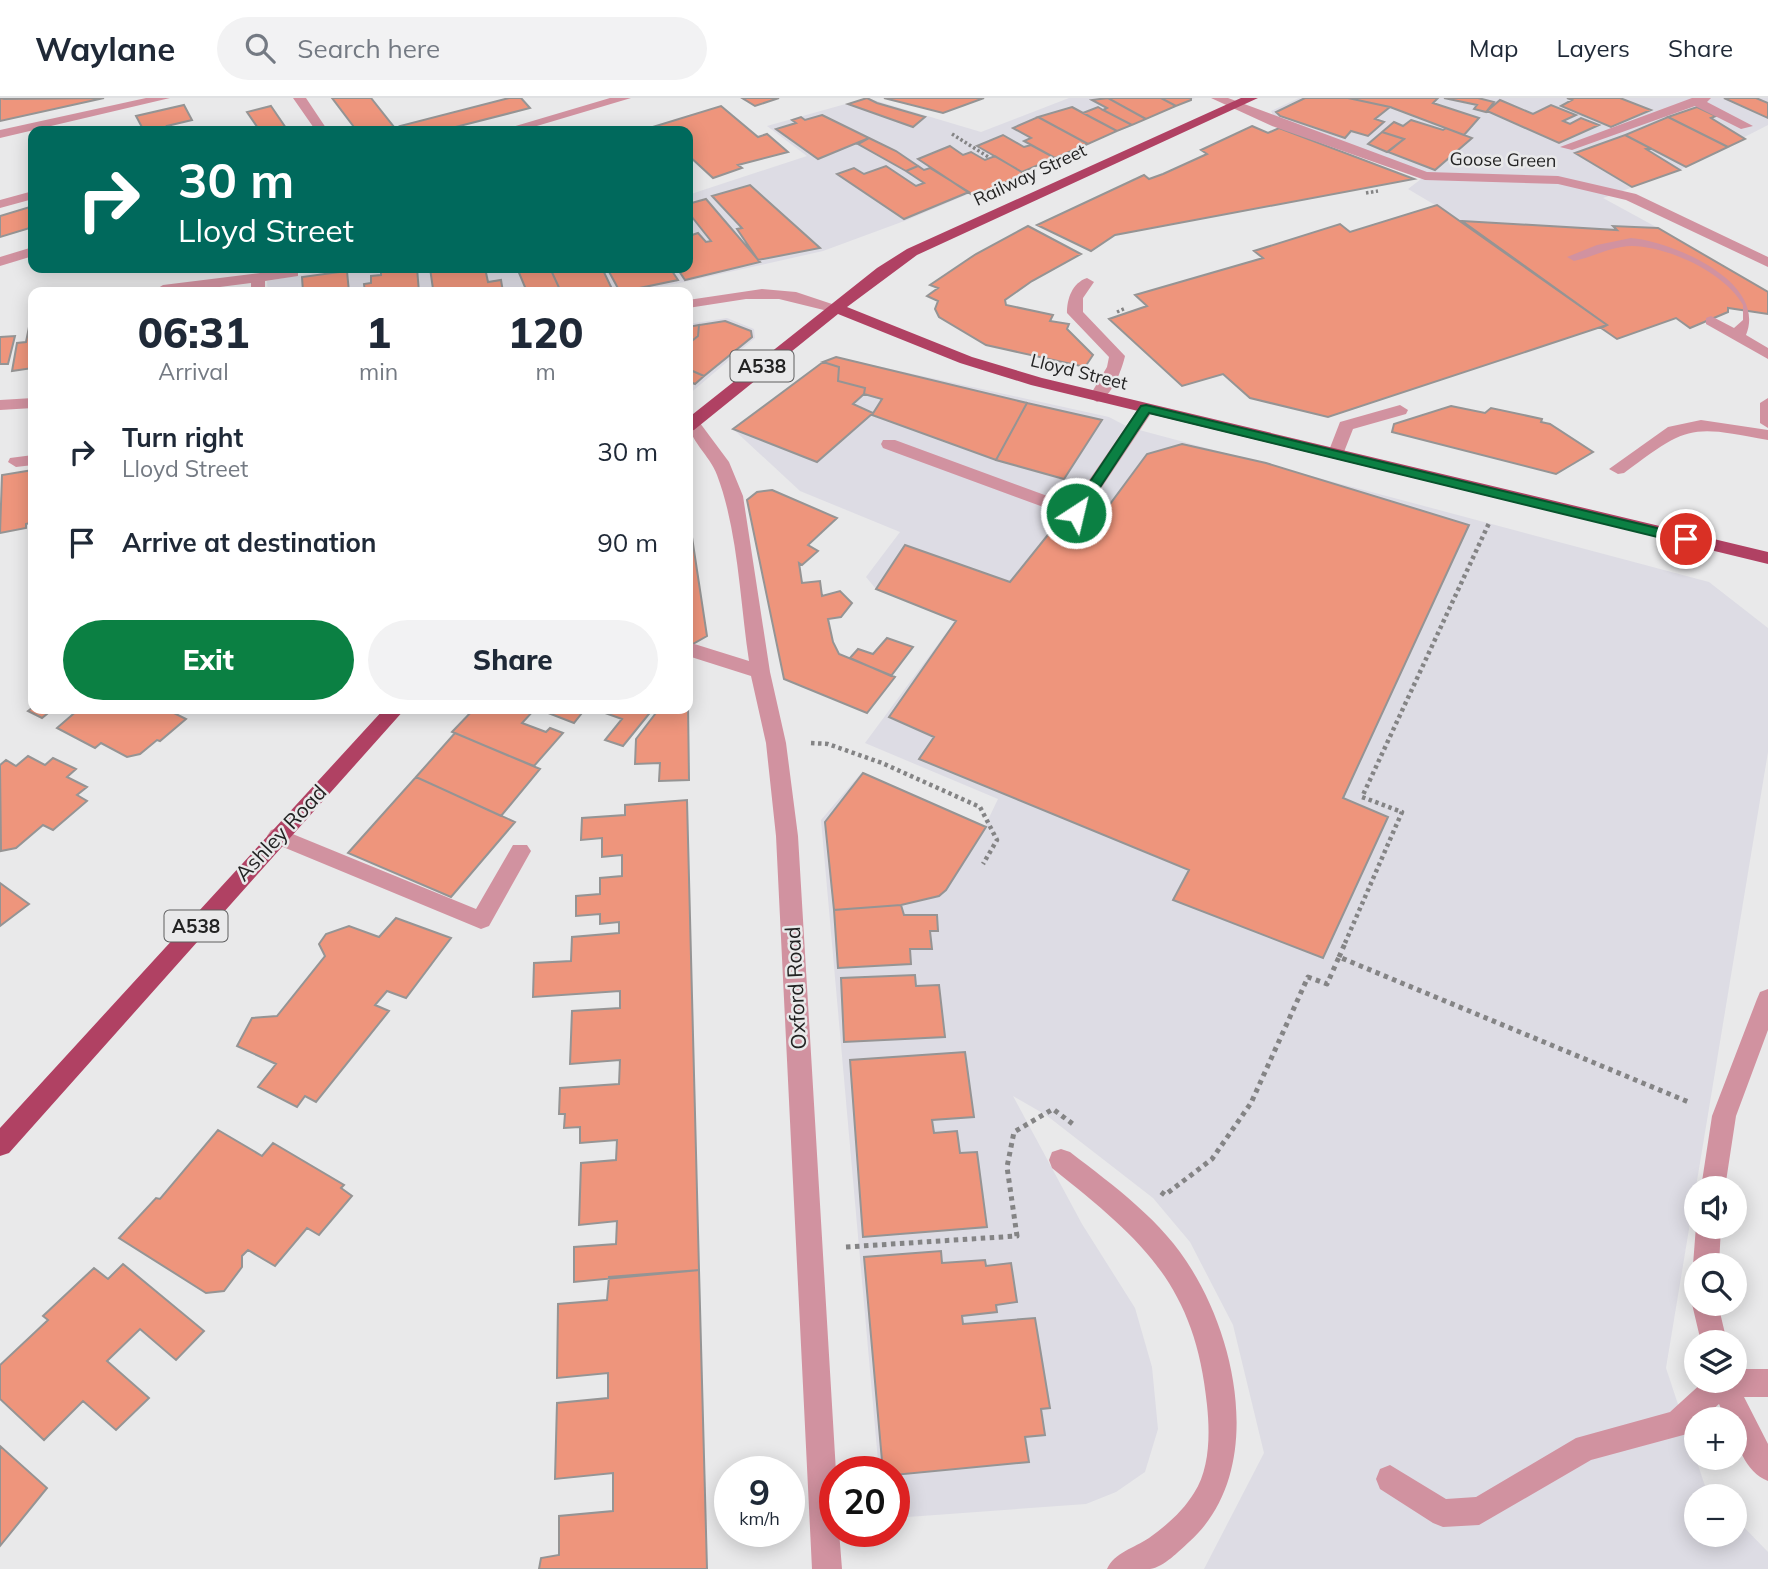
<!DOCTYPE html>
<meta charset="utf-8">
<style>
:root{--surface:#fff;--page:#f2f2f3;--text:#1f2937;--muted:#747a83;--line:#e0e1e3;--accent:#0b8043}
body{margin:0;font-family:Mulish,sans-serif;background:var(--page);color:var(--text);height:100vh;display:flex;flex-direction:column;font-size:26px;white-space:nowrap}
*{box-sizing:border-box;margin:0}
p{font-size:23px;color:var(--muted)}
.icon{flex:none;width:38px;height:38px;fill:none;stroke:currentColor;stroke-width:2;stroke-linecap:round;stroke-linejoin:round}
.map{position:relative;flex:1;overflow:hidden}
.details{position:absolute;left:28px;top:189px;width:665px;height:427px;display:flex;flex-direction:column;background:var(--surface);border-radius:14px;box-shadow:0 4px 18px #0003}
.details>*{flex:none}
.top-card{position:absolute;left:28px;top:28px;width:665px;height:147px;border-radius:14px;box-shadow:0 4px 18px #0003;background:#00695c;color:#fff;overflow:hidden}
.buttons{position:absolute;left:1684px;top:1078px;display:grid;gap:14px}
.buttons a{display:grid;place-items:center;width:63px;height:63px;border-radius:50%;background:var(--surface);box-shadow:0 4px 18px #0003;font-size:35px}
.speed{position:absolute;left:714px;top:1358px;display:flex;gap:14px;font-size:35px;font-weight:700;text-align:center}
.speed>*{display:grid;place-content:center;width:91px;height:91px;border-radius:50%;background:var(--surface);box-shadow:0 4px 18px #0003;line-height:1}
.speed small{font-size:18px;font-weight:400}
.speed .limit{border:10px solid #d22;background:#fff;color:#111}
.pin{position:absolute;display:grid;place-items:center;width:60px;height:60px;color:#fff;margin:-30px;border:4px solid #fff;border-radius:50%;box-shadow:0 2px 7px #0007}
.me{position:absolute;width:77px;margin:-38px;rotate:35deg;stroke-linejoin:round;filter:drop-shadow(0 0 5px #0008)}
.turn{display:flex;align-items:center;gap:24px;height:147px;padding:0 35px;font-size:32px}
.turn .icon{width:91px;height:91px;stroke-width:2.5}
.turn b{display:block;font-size:49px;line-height:60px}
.eta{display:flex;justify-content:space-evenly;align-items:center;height:119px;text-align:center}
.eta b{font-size:42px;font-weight:800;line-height:49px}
.primary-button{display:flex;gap:14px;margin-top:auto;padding:14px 35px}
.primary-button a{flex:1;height:80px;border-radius:42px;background:var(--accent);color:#fff;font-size:28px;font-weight:800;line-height:80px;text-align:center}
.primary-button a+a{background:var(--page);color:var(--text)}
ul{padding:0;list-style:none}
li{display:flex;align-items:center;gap:21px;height:91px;padding:0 35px}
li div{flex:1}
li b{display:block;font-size:26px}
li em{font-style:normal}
header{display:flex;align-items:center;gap:42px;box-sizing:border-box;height:98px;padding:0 35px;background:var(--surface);border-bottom:2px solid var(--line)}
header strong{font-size:33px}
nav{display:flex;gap:38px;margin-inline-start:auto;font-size:24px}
.search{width:490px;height:63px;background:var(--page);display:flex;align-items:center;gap:18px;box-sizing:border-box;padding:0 24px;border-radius:38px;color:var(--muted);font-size:26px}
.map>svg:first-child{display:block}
.built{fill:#dddce4}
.building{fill:#ee957c;stroke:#959494;stroke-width:2}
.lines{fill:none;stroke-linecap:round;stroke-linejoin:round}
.path-far2{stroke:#848485;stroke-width:3.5;stroke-dasharray:2.5 2.5;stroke-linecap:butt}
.path-far1{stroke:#848485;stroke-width:4.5;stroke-dasharray:3.5 3.5;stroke-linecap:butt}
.path{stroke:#848485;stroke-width:5;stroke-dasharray:4.5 4.5;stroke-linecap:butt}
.minor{fill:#d192a0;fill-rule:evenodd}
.major{fill:#b04163;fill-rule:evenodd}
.route{fill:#0b8043;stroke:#07532c;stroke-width:2}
.labels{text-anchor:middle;stroke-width:5;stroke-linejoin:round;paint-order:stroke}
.far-street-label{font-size:18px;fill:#232323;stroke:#e9e9ea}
.shield{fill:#e9e9ea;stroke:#5e5e5f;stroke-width:2}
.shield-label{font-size:19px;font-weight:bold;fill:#232323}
.street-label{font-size:21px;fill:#232323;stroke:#e9e9ea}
</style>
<header>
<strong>Waylane</strong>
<div class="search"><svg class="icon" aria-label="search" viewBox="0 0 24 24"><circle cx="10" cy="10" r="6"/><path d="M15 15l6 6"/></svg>Search here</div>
<nav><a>Map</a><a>Layers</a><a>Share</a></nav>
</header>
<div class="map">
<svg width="1768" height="1471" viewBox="0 0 1768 1471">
<rect width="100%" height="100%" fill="#e9e9ea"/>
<!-- built -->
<path class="built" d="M867 0 981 34 1069 0H1195L907 122 823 153 680 185 627 194H268L267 183 341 170H688V97L807 58 767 28Z
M1299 0H1768V27L1680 72 1603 100 1658 130 1614 128 1617 132 1462 123 1408 91 1425 78 1274 19 1271 13Z
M727 220 754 231 755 240 688 297V226Z
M836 259 1109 319 1128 329 1709 484 1768 530V654L1666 1270 1705 1388 1714 1398H1696V1437H1734V1419L1768 1454V1471H1204L1264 1355 1233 1227 1190 1144 1153 1100 1046 1017 1013 998 1082 1126 1135 1210 1152 1269 1158 1331 1145 1374 1116 1394 1086 1406 894 1420V1374H879L821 722 862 674 985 728 998 701 865 645 955 523 876 491 866 479 900 434 800 393 733 331 823 264Z"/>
<!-- building -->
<path class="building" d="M0 0 4 1 104 0 0 23Z
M332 0H371L394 29 357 33Z
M509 0H521L530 10 440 33H404L400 28Z
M742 0H779L755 8Z
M867 0 877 5 925 19 913 29 848 6Z
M884 0H984L943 15Z
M1108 0H1161L1176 8 1146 21Z
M1108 0 1146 21 1132 27 1103 12 1107 10 1092 2Z
M1161 0H1191V2L1176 8Z
M1348 0 1390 9 1375 21 1384 24 1368 38 1351 33 1345 40 1280 18 1276 14 1305 0Z
M1348 0H1438L1433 5 1479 20 1464 37 1390 9Z
M1444 0H1478L1494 4 1486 14 1474 11 1477 7Z
M1567 0H1620L1651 12 1611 29 1561 8 1572 2Z
M1724 0H1756L1768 5V20Z
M1500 2 1533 16 1551 7 1576 17 1563 23 1570 26 1581 20 1599 27 1559 45 1487 13Z
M184 7 192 22 167 28 170 33H144L136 18Z
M271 8 288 33H260L247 14Z
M721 8 758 39 767 36 788 54 738 67 742 70 713 80 688 57V33L643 32Z
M1072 9 1083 15 1117 33 1088 46 1038 19Z
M1098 9 1103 12 1132 27 1117 33 1083 15Z
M1697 9 1716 18 1711 20 1745 41 1728 49 1668 19Z
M822 17 869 40 818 61 776 31 796 25 792 22 801 19 805 22Z
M1038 19 1088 46 1055 60 1024 43 1031 40 1013 30Z
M1668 19 1728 49 1686 69 1625 37Z
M1411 22 1443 32 1446 30 1472 40 1435 72 1388 54 1404 41 1382 34 1394 24 1403 28Z
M1252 28 1268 35 1279 30 1414 81 1115 137 1091 153 1037 127 1144 77 1149 81 1163 76 1207 56 1201 52Z
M1382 34 1404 41 1387 54 1368 46Z
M1003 37 1024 49 1031 47 1055 60 1022 74 977 48Z
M1625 37 1650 50 1646 51 1680 72 1632 89 1575 55Z
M869 40 896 53 918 68 906 73 858 46Z
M950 48 963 57 971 54 985 62 995 58 1025 76 974 98 918 61Z
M886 68 916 88 924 85 906 73 918 68 924 72 930 70 969 94 904 121 837 76 854 70 864 76Z
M750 87 820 150 758 162 737 131 742 130 712 98Z
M706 101 760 164 685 182 677 170H688V131L692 137 698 135 706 144 711 143 688 114V106Z
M1437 107 1607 227 1328 319 1250 300 1223 276 1182 288 1109 221 1147 208 1135 197 1263 160 1254 153 1340 126 1350 134Z
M33 108V129L0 139V118Z
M1462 123 1617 132 1613 128 1658 130 1768 194V216L1728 210V214L1690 230 1676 220 1617 241 1601 230 1607 227Z
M1028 128 1081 156 1032 183 1005 202 1006 207 1053 217 1050 223 1069 226 1067 231 1093 257 1085 269 986 247 939 219 935 211 938 203 927 198 938 190 930 187 976 156Z
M381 170H417L419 194H365L364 186 371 185V178L381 177Z
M430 170H485L488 184 501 182 503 194H424L433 191Z
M517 170H550L561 194H527Z
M550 170H602L613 193 561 194Z
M607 170H670L678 182 620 194Z
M347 173 349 194H303L302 179Z
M31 219H33V270L12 273 17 245 26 244Z
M725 223 751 233 752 239 704 278 688 271V257L691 254 688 253V246L698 238 699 227Z
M699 227 698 238 688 246V229Z
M15 238 8 266H0V239Z
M836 259 1027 305 996 362 872 317 882 301 864 296 865 290 838 283 839 269 823 264Z
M823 264 839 269 838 283 865 290 864 296 853 306 873 315 817 364 733 331Z
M688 271 704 278 695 286 688 283Z
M1027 305 1102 322 1064 381 996 362Z
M1451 308 1485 315 1491 310 1542 321 1541 324 1550 326 1593 354 1556 376 1392 334 1394 326Z
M1182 346 1266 365 1469 427 1343 700 1388 719 1323 860 1173 802 1189 772 919 661 934 639 889 619 956 523 876 491 905 447 1010 484 1051 433 1082 444 1147 356Z
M33 372V431V424L26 426V430L0 435 2 377Z
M772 392 837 420 808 447 818 453 802 467 799 465 802 485 820 483 822 498 840 493 852 505 841 519 828 521 833 544 839 556 895 579 867 615 784 581 747 402 757 394Z
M688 413 707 538 691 547 688 545Z
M887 540 913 549 891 578 850 560 858 551 873 556Z
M688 606 689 682 659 683 660 665 635 666 636 641 659 611H688Z
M33 609V611H53L42 620 28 613Z
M79 611H166L186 621 160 643 157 642 140 656 127 659 101 645 95 650 57 630Z
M474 611H535L522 625 546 634 550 630 563 635 534 668 452 634Z
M538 611H585L574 625Z
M594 611H653L623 648 605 642 622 621Z
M455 635 540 671 501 718 416 679Z
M28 658 45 667 53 660 76 671 67 679 87 689 77 697 87 703 53 732 43 727 16 750 1 753 0 667 6 662 16 668Z
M863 675 986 729 946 792 939 798 901 807 834 812 825 724Z
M416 679 515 724 451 799 348 755Z
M687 702 699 1172 574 1184V1149L616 1146 617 1123 579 1127 581 1065 616 1062 617 1042 580 1045V1029L564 1030 565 1016H559L560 990 619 986 620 962 570 966 572 913 620 910V893L533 899 534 865 571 863 572 839 619 835V824L600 826V816L576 818V798L600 796V780L622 778V757L602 759V740L581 742 582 720 625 717V707Z
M0 785 29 806 0 828Z
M901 807 904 817H937L938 833H930L932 851H910L911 866 838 870 834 812Z
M396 820 451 840 406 900 387 893 375 907 389 913 316 1004 305 998 297 1009 258 989 276 966 237 948 252 920 277 918 325 858 319 846 326 836 349 828 379 839Z
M915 877 916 888 939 887 945 939 844 944 841 880Z
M965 954 974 1019 932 1022 934 1035 957 1033 960 1055 977 1054 987 1129 863 1139 850 962Z
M218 1032 262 1058 273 1045 344 1087 341 1090 352 1098 319 1137 307 1130 275 1168 248 1152 242 1158V1169L224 1193 206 1195 119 1140 156 1100 160 1101Z
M941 1153 942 1165 985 1162 986 1168 1011 1165 1017 1204 996 1207 997 1214 962 1218 963 1226 1035 1220 1050 1310 1041 1311 1045 1337 1025 1339 1029 1364 894 1377V1374H883L864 1159Z
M123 1166 204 1233 176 1262 140 1231 107 1263 149 1300 116 1332 83 1303 44 1342 0 1301V1267L48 1222 43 1218 94 1170 108 1181Z
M699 1172 707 1471H539L541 1460 559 1457V1418L613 1413V1375L555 1381 557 1305 608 1300V1275L557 1280 558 1206 607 1202 609 1179Z
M0 1348 47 1390 0 1448Z"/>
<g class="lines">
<!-- path-far2 -->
<path class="path-far2" d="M952 36 990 60
M1366 95 1378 93
M1117 214 1126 210"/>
<!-- path-far1 -->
<path class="path-far1" d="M811 645 828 646 882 665 980 709 997 742 983 766
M1345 845 1402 714 1362 699 1490 423"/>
<!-- path -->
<path class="path" d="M1339 859 1346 843
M1161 1094 1165 1097 1212 1061 1251 1005 1308 879 1327 886 1339 859 1691 1005
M846 1149 1017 1138 1007 1069 1014 1034 1053 1011 1074 1027"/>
<!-- minor -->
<path class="minor" d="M146 0H170L0 40V32Z
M293 0H306L328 33H316Z
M610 0H631L520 33H499Z
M1211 0H1228L1427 74 1558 78 1636 96 1768 159V169L1626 102 1558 86 1425 82 1272 28Z
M1692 0H1711L1707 4 1753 28 1741 31 1695 8 1572 52 1560 49Z
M33 93V101L0 110V102Z
M1631 140C1670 143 1768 183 1746 237L1768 250V261L1706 226V220L1711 218 1734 230 1743 222V207C1724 174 1669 149 1632 148 1612 148 1593 159 1574 163L1567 159 1597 147Z
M33 149V158L0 168V159Z
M293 171 298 172V178L265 183V194H251V185L181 194 155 192 163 187Z
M1087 180 1094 184 1083 200V214L1125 258C1122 272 1111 300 1097 304L1089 299 1107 269 1109 259 1067 215C1067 201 1072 185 1087 180Z
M762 191 796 194 844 210 836 215 779 201H746L688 210V202Z
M33 300V310L0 312V302Z
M1768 300V330L1760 325V305Z
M1146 306 1154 311 1082 419 1076 421 883 350 881 346 883 342H895L1072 407 1140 308Z
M1400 307 1408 312 1406 316 1353 331 1342 359H1330L1328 355 1340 324Z
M691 320 697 321 729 364 743 398 770 574 786 645 798 738 836 1374 835 1433H839L842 1471H812L776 738 766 645 751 578 688 558V544L749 563C740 504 738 432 717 377 710 357 688 342 688 321Z
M1701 322 1768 332V342C1690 327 1688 327 1624 375L1618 376 1609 371 1668 329Z
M33 357V367L16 369 8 364 10 360Z
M278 730 476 811 513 747H527L531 753 489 828 481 831 271 744 267 738 271 732Z
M1768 891V932L1736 1018 1725 1090H1701L1712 1018 1757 901 1760 894Z
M1061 1051 1070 1054C1114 1088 1163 1123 1192 1172 1239 1248 1264 1377 1189 1444 1179 1453 1164 1469 1150 1471 1137 1471 1121 1471 1107 1471 1114 1455 1134 1450 1149 1440 1166 1428 1183 1413 1194 1395 1210 1371 1210 1335 1207 1307 1195 1186 1142 1142 1052 1070L1049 1062 1052 1054Z
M1696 1128 1721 1129 1719 1167H1696V1173L1693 1167Z
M1696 1197V1206H1718L1727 1244H1701L1692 1206Z
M1734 1271H1768V1299H1744L1768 1346V1383C1745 1374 1734 1344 1734 1321H1726L1719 1306 1702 1321H1696V1327L1687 1336 1591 1362 1479 1427 1443 1429 1433 1425 1380 1391 1376 1381 1380 1371 1390 1367 1446 1401 1476 1399 1576 1340 1670 1314 1704 1283H1734Z"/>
<!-- major -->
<path class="major" d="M1241 0H1258L917 157 847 209 972 259 1042 280 1768 454V466L1031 287 960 265 838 216 694 332 688 333V320L877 170 907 151Z
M384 611H405L9 1055 0 1058V1030Z"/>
</g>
<!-- route -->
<path class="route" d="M1146 307 1686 437 1693 441 1686 446 1149 315 1081 418H1071V412L1141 308Z"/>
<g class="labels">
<!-- far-street labels -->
<g class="far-street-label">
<text transform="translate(1503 62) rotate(1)" y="6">Goose Green</text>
<text transform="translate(1030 77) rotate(-25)" y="6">Railway Street</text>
<text transform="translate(1079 274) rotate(14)" y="6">Lloyd Street</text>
</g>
<!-- shield labels -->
<g class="shield">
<rect x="730.5" y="252.5" width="63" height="31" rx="5"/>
<rect x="164.5" y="812.5" width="63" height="31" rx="5"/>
</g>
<g class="shield-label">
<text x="762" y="275">A538</text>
<text x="196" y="835">A538</text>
</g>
<!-- street labels -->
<g class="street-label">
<text transform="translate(281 735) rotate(-47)" y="7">Ashley Road</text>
<text transform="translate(796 890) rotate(-93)" y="7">Oxford Road</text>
</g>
</g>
</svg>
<div class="buttons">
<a><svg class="icon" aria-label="sound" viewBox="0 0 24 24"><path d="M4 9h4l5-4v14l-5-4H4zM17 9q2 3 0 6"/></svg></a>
<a><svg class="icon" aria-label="search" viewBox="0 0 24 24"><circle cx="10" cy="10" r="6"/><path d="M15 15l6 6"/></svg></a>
<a><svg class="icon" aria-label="layers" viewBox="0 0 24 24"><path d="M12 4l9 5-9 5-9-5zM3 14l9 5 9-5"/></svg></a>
<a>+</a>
<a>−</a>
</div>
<div class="speed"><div>9<small>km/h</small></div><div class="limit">20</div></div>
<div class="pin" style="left:1686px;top:441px;background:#d93025"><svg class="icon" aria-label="arrive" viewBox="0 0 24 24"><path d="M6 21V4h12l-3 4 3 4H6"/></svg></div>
<svg class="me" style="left:1076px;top:415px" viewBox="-20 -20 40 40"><circle r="17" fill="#0b8043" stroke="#fff" stroke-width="3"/><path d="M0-11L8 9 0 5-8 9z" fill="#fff"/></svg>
<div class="top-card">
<div class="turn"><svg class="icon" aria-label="right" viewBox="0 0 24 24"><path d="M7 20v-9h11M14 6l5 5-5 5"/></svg><div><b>30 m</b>Lloyd Street</div></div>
</div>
<section class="details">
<div class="eta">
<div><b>06:31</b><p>Arrival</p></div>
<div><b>1</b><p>min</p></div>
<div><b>120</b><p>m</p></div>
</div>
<ul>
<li><svg class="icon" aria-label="right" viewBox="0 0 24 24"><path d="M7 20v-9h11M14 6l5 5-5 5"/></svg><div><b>Turn right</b><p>Lloyd Street</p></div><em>30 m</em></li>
<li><svg class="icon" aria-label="arrive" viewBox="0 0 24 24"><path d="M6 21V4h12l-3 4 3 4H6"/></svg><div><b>Arrive at destination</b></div><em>90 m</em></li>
</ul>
<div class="primary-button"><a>Exit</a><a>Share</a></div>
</section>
</div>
